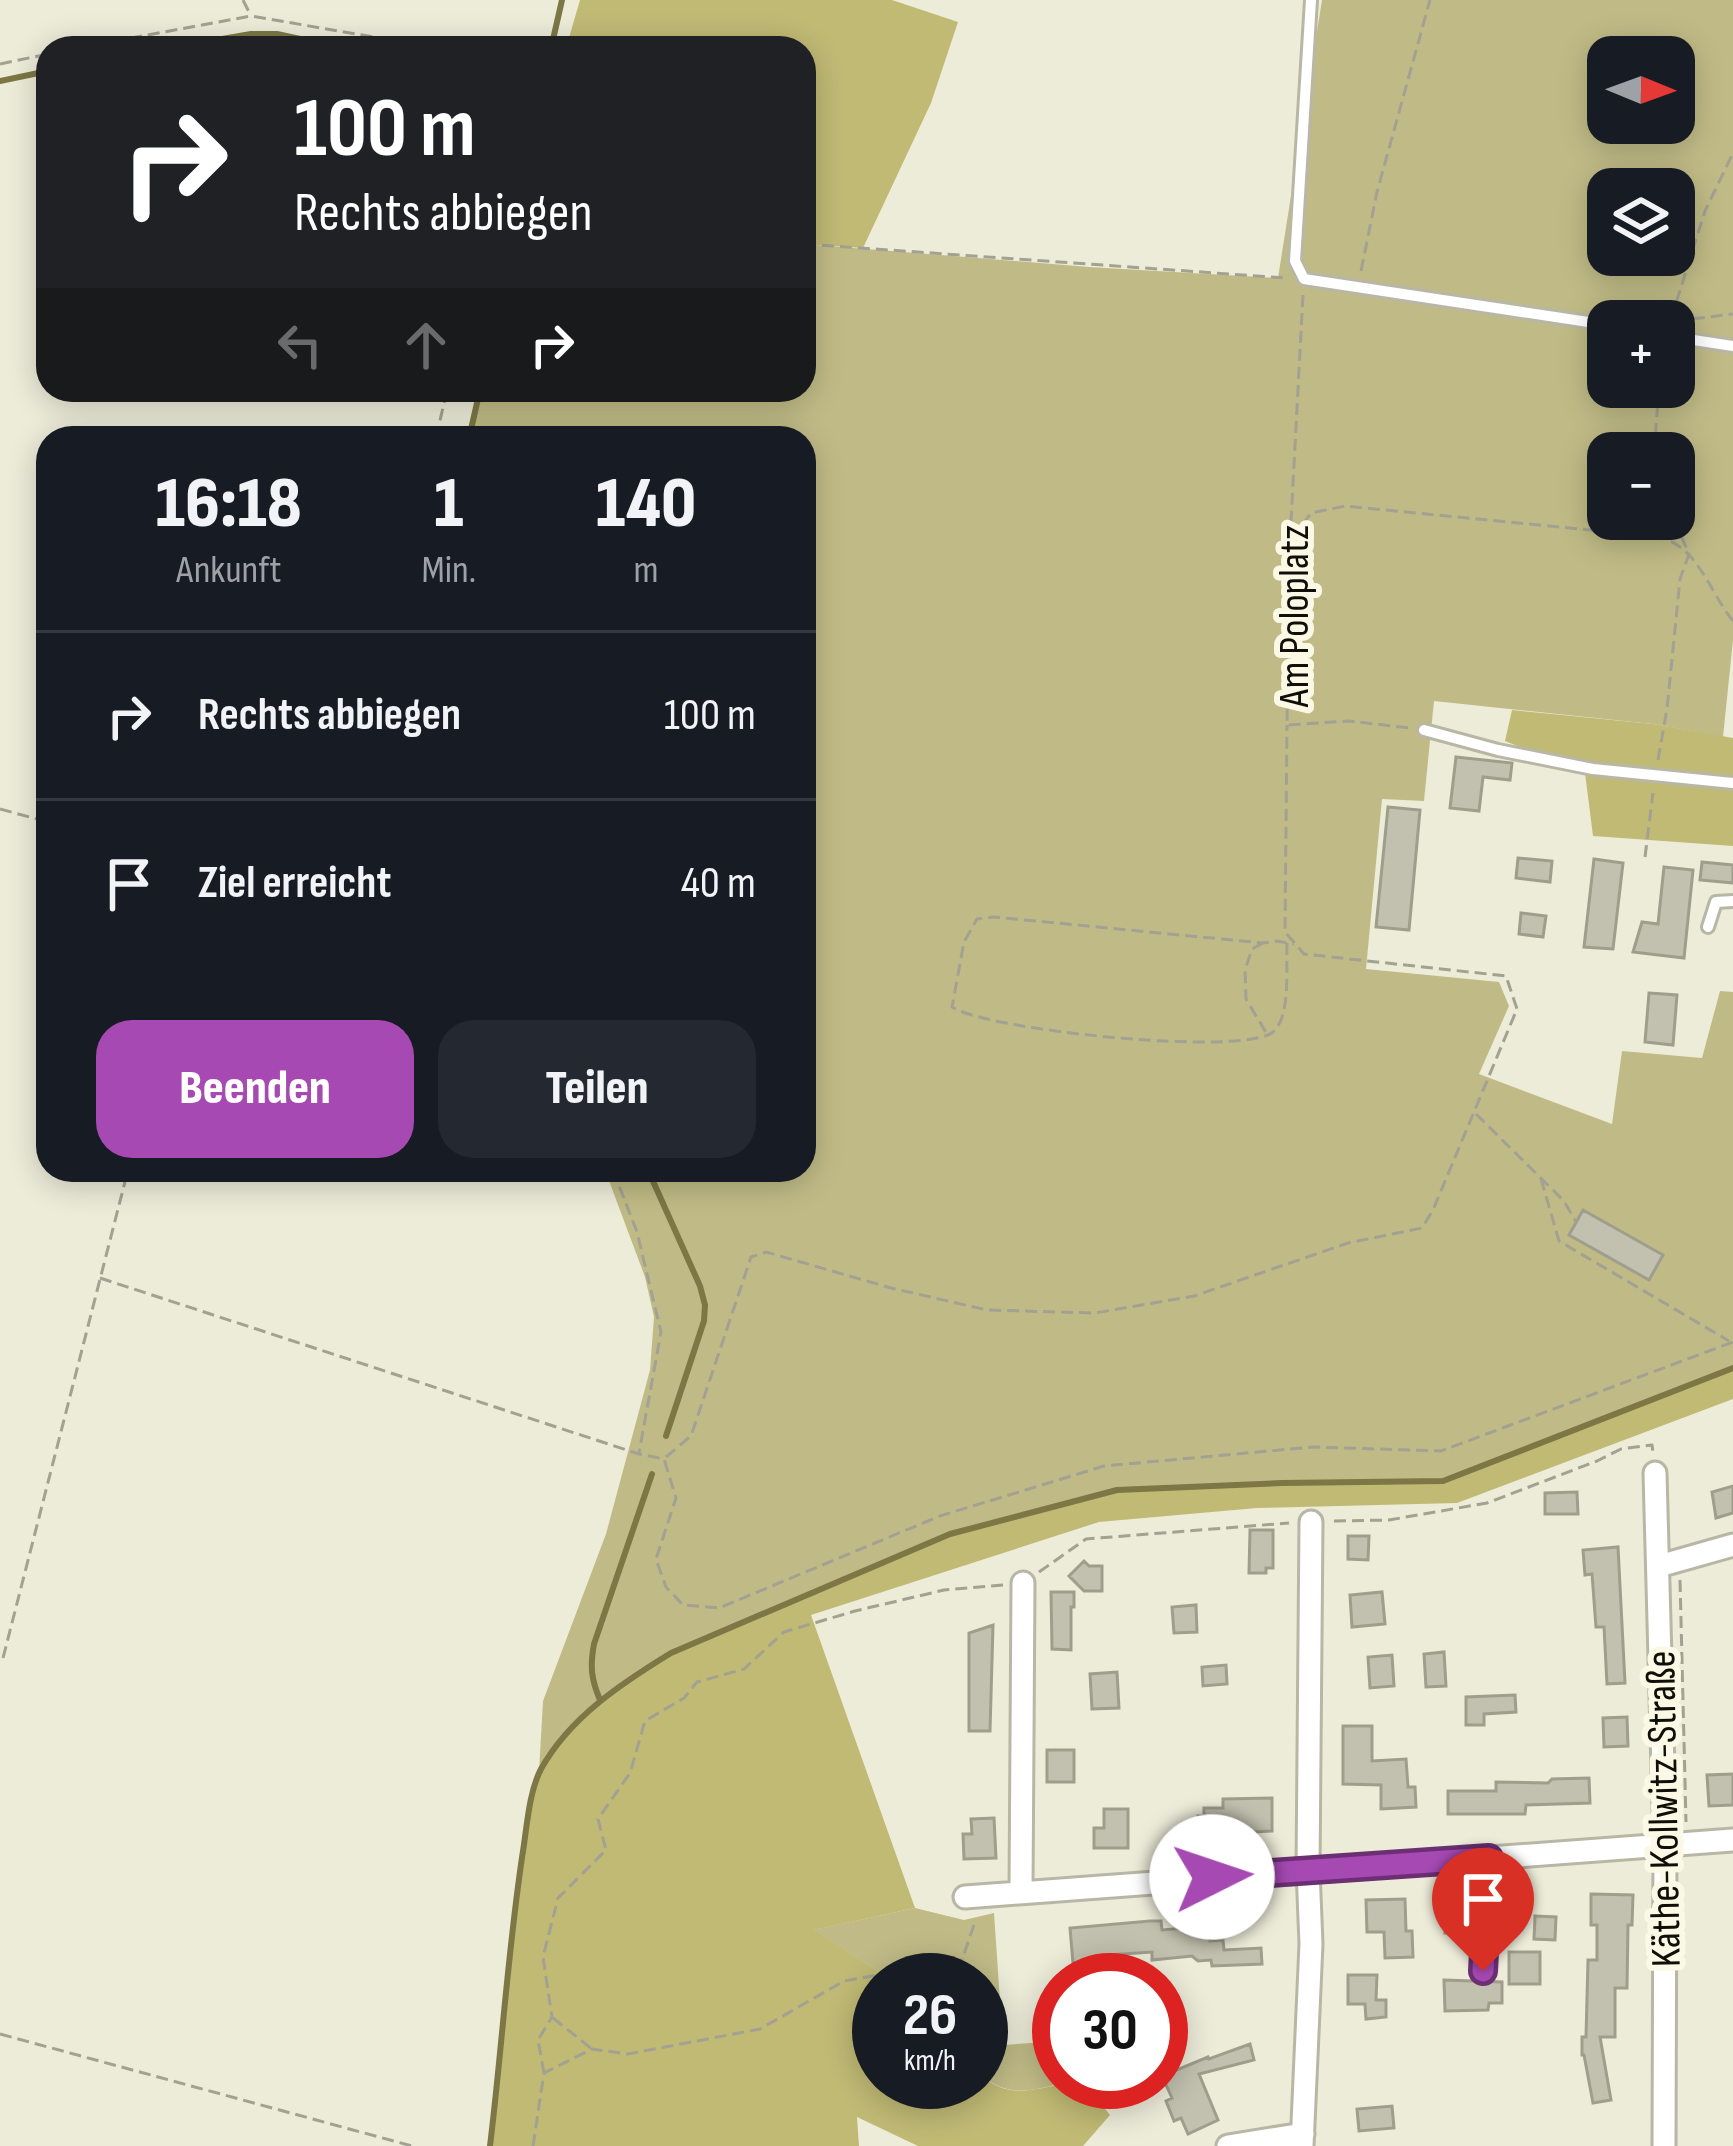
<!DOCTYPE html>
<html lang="de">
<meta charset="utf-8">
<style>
:root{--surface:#171b24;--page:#242831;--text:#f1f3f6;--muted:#9ea1a6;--line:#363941;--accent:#a649b3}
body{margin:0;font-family:"Sofia Sans Condensed",sans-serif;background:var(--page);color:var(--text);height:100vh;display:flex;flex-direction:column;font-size:45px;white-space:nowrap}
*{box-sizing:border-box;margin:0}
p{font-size:39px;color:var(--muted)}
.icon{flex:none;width:66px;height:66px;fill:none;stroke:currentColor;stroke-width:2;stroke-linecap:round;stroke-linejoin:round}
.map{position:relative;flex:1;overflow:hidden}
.drawer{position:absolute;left:36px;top:426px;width:780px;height:756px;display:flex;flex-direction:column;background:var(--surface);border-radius:36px;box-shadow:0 6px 30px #0003}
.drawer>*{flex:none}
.guide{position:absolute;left:36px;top:36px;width:780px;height:366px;border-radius:36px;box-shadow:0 6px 30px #0003;background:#202124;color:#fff;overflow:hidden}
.needle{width:78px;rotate:91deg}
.tools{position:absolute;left:1587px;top:36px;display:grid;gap:24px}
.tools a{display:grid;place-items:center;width:108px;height:108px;border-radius:24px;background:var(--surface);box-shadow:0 6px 30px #0003;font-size:60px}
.speed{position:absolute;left:852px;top:1953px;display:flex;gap:24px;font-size:60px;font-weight:700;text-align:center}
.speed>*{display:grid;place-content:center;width:156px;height:156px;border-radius:50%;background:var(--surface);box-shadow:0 6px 30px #0003;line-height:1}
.speed small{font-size:30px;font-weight:400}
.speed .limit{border:18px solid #d22;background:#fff;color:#111}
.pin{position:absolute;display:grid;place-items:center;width:102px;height:102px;color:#fff;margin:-123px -51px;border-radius:50% 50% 50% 0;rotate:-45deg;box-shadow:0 0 12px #0007}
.pin .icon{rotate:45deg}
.me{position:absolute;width:132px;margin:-66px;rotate:86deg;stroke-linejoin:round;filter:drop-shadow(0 0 9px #0008)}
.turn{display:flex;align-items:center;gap:42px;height:252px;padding:0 60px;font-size:54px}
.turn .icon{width:156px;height:156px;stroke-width:2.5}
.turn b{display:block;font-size:84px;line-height:102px}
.lanes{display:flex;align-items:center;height:114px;padding:0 60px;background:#0003;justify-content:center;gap:60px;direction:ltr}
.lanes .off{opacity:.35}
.eta{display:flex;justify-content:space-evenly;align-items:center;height:204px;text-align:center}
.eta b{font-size:72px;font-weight:800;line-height:84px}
.button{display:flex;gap:24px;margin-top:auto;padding:24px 60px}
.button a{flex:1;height:138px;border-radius:36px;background:var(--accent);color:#fff;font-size:48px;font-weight:800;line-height:138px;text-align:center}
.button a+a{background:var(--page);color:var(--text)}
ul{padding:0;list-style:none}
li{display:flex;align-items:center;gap:36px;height:168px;padding:0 60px;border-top:3px solid var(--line)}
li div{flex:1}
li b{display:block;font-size:45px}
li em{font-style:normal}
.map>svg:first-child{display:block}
.green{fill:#c0bb86;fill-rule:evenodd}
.forest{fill:#c1ba75}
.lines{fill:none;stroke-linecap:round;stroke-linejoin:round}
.stream{stroke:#7c7745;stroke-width:6}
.building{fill:#c2c1af;stroke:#9f9e8c;stroke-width:3}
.lane-casing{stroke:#b8b7a5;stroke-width:16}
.street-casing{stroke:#b8b7a5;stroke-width:27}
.path{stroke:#a2a192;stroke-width:3;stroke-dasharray:12 6;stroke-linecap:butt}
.lane{stroke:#fff;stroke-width:10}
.street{stroke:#fff;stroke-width:21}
.route-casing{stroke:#6c2f74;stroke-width:30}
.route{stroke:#a649b3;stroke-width:21}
.labels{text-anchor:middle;stroke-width:12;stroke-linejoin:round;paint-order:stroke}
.street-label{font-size:42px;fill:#0f0f08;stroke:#fbf9e6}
</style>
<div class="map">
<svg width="1733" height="2146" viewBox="0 0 1733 2146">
<rect width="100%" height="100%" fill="#edecd9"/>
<!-- green -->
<path class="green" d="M1322 0H1733V640L1723 737 1653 724 1434 701 1424 801 1382 799 1366 969 1499 982 1509 1006 1479 1074 1612 1124 1622 1051 1702 1058 1720 991 1733 992V1368L1443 1481 1117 1490 950 1534 671 1653 600 1700 571 1729 539 1772 543 1701 606 1534 650 1370 654 1317 645 1277 605 1170H804V438H469L480 390H804V244L1089 267 1278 278ZM1608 57H1674V123H1608ZM1608 189H1674V255H1608ZM1608 321H1674V387H1608ZM1608 453H1674V519H1608Z
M915 1908 964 1920 994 1913 1003 2045 1059 2041V2082H1066C1036 2090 1006 2099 981 2074V1980H892L813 1930Z"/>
<!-- forest -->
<path class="forest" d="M580 0H892L958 22 931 103 863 248 804 244V48H566Z
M1512 710 1653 724 1733 738V846L1593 836 1585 773 1505 741Z
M1733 1368V1399L1457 1503 1257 1508 1099 1522 811 1615 915 1908 814 1930 892 1980H879V2082H981V2074C1012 2106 1047 2082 1084 2082L1110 2115 1083 2146H918L857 2117 859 2146H490C502 2048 508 1948 523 1851 527 1825 529 1792 541 1769 570 1717 622 1683 671 1653L950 1534 1117 1490 1282 1483 1443 1481Z"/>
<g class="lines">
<!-- stream -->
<path class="stream" d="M552 44 562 0
M170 48 251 34H277L342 48
M0 81 48 71
M469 438 480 390
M648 1170 700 1286 705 1305 704 1321 666 1436
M600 1700C591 1679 590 1666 594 1644L652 1474
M490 2146C502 2048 508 1948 523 1851 527 1826 529 1792 541 1769 570 1717 622 1683 671 1653L950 1534 1117 1490 1282 1483 1443 1481 1733 1368"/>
</g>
<!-- building -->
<path class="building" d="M1456 757 1512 763 1510 780 1483 777 1479 811 1450 808Z
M1388 807 1420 810 1409 930 1376 927Z
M1518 858 1552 861 1550 882 1516 878Z
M1594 859 1623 863 1613 949 1584 947Z
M1702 862 1733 865V883L1700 880Z
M1664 867 1693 870 1684 958 1633 952 1642 922 1658 924Z
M1521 913 1546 916 1543 937 1519 934Z
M1649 993 1677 995 1673 1045 1645 1042Z
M1583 1210 1663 1255 1649 1280 1569 1235Z
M1733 1486V1513L1716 1518 1712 1492Z
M1577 1492 1578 1514H1545V1493Z
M1250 1530H1273V1568H1266V1573H1249Z
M1348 1536H1369L1368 1560 1348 1559Z
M1618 1547 1625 1683 1607 1684 1604 1627H1596L1592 1574 1585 1575 1583 1550Z
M1084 1561 1089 1566H1102V1591H1084L1069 1576Z
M1051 1592H1074V1607H1071V1650L1052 1649Z
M1382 1592 1385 1624 1352 1627 1350 1595Z
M1196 1605 1197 1632 1174 1633 1172 1607Z
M993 1625 990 1731H969V1633Z
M1444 1652 1446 1686 1426 1687 1424 1654Z
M1392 1655 1394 1686 1370 1688 1368 1657Z
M1226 1665 1227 1684 1203 1686 1202 1667Z
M1117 1672 1119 1708 1092 1709 1090 1674Z
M1515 1695 1516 1712 1484 1714V1725H1466V1697Z
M1627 1717 1628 1746 1604 1747 1603 1718Z
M1343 1726H1372V1761L1406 1759 1408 1787H1415L1416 1807 1381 1809V1785L1343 1784Z
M1047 1750H1074V1782H1047Z
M1733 1774V1805L1709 1806 1707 1775Z
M1589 1778 1590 1803 1526 1805 1525 1814H1448V1791H1496V1782L1548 1783 1552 1779Z
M1272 1798V1831L1198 1835V1816H1204V1808H1223V1799Z
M1104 1809H1128V1848H1094V1828H1104Z
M994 1818 996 1858 964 1859 963 1834H972L971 1819Z
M1591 1894 1633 1895 1632 1925H1628L1627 1988H1615V2037H1600L1611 2100 1593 2103 1584 2055H1582V2037H1586L1588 1960H1597V1925H1591Z
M1446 1895H1470L1471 1933H1445Z
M1405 1899 1406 1931H1412L1413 1957 1385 1958 1384 1932H1367L1366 1900Z
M1535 1916 1556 1917 1555 1940 1534 1939Z
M1150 1921H1161L1162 1930 1209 1926 1210 1941 1223 1940 1224 1950 1261 1948 1262 1964 1212 1966 1211 1960 1198 1961 1192 1956 1152 1960V1952L1109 1955 1110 1960 1073 1963 1070 1928Z
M1509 1952H1540V1984H1509Z
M1348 1975H1377L1376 2000H1386V2017L1366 2019 1365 2004H1348Z
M1444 1980 1502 1982V2003H1489L1488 2010 1445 2011Z
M1250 2044 1254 2060 1199 2074 1218 2120 1188 2134 1181 2118 1174 2121 1166 2101 1172 2098 1162 2076 1208 2057 1209 2059Z
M1392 2106 1394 2128 1359 2131 1357 2109Z"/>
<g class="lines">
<defs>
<path id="lane" d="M1311 0 1295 261 1304 279 1608 325
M1674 337 1733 346
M1424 730 1498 750 1593 769 1733 783
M1708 927 1716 902 1733 901
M1483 1971 1489 1858"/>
<path id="street" d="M1655 1473 1665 1845 1664 2146
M1659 1566 1733 1545
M1021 1892 1023 1583
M965 1897 1733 1840
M1228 2146 1303 2134
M1302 2146 1311 1944 1308 1870 1311 1522"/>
</defs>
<!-- lane casing -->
<use href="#lane" class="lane-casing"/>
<!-- street casing -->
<use href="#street" class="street-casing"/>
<!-- path -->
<path class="path" d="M243 0 250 14
M77 48 251 16 438 48
M0 64 48 54
M804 244 1286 278
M1361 271 1377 192 1430 0
M1303 295 1290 540 1287 725 1349 721 1410 728
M1671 319 1705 211 1733 153
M1675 321 1733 314
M436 438 447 390
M1654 453 1659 387
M1629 527 1649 519
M1292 539 1311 513 1345 506 1601 531C1631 527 1668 532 1690 556 1707 575 1717 601 1733 621
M1658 760 1667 709 1680 579 1689 554 1680 533 1668 519
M0 809 48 822
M1645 857 1653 793
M1263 943 1252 949 1245 970 1246 999 1267 1034
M1287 943C1286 966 1291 1017 1273 1032 1242 1057 986 1030 952 1007L964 942 977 919 994 917 1263 943 1277 941 1294 944
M1476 1114 1564 1201 1576 1222
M613 1170 637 1232 661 1332 639 1453
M1541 1179 1559 1241 1729 1341
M100 1278 639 1454 664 1459 676 1498 656 1559 666 1587 683 1605 719 1608 940 1516 1104 1466 1313 1447 1441 1451 1733 1342
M666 1457 691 1436 751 1257 766 1252 891 1288 987 1310 1095 1313 1194 1296 1348 1243 1422 1228 1433 1210 1517 1009 1506 976 1304 954 1285 932 1287 725
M1334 1521 1389 1520 1487 1503 1597 1461 1621 1449 1652 1445 1653 1453
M1039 1572 1086 1539 1289 1523
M1680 1580 1686 1822
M3 1658 128 1170
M553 2018 592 2049
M0 2034 412 2146
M544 2073 538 2040 552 2017 543 1957 558 1898 606 1850 598 1819 630 1773 645 1721 684 1698 697 1682 744 1669 784 1632 855 1611 944 1590 1003 1585
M533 2146 544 2073 592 2049 628 2054 760 2029 844 1981 962 1960 976 1919"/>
<!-- lane -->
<use href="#lane" class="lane"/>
<!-- street -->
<use href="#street" class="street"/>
</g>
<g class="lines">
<defs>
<path id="route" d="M1212 1877 1489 1858 1483 1971"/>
</defs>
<!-- route casing -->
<use href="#route" class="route-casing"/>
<!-- route -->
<use href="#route" class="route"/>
</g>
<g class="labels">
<!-- street labels -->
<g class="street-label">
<text transform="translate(1293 616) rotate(-90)" y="15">Am Poloplatz</text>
<text transform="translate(1662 1809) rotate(-91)" y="15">Käthe-Kollwitz-Straße</text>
</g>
</g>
</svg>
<div class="tools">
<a><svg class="needle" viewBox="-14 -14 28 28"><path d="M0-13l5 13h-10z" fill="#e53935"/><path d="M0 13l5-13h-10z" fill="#9ea1a6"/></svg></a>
<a><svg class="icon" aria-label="layers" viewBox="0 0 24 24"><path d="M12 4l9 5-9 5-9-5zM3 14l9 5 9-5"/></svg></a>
<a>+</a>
<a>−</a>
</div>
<div class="speed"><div>26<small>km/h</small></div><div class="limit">30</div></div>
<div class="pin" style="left:1483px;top:1971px;background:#d93025"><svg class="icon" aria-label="arrive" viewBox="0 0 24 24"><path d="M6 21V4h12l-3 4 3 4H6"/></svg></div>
<svg class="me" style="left:1212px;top:1877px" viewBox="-20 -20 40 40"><circle r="19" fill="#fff"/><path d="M0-13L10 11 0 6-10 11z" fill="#a649b3"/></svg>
<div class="guide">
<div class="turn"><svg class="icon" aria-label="right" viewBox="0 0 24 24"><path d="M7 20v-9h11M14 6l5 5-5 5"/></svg><div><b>100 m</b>Rechts abbiegen</div></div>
<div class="lanes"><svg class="icon off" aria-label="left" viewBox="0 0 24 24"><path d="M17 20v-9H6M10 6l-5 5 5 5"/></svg><svg class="icon off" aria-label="ahead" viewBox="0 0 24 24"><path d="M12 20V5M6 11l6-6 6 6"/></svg><svg class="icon" aria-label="right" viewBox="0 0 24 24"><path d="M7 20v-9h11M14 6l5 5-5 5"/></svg></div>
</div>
<section class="drawer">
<div class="eta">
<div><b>16:18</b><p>Ankunft</p></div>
<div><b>1</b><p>Min.</p></div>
<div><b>140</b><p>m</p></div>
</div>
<ul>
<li><svg class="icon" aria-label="right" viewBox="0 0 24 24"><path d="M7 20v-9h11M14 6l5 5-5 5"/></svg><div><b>Rechts abbiegen</b></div><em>100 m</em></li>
<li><svg class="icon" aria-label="arrive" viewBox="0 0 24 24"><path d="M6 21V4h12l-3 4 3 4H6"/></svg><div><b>Ziel erreicht</b></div><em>40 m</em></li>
</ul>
<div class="button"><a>Beenden</a><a>Teilen</a></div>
</section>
</div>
